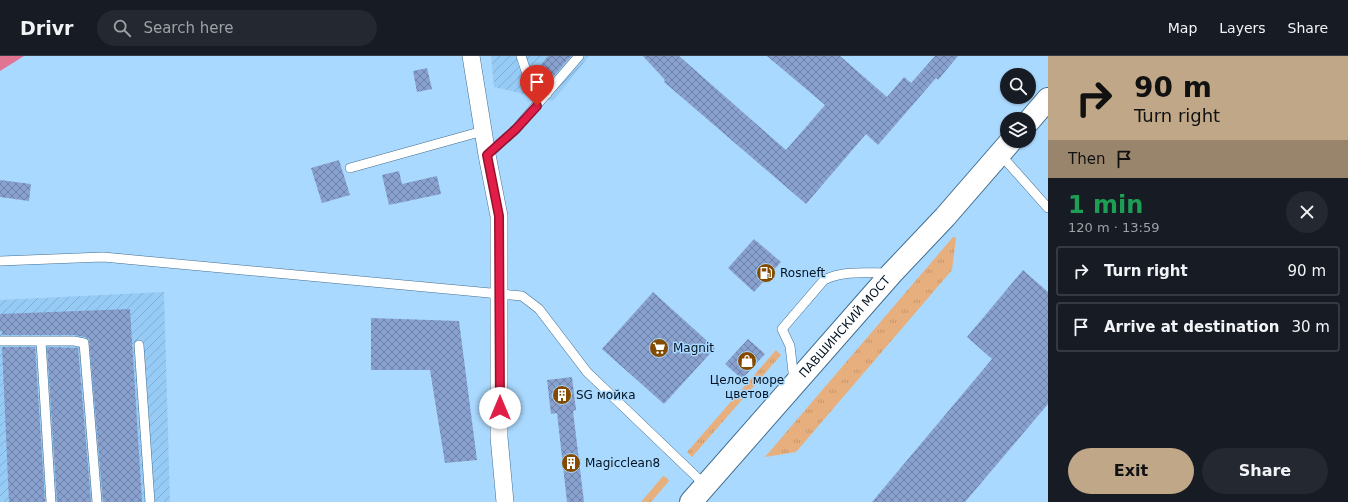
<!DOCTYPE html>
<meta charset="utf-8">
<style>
:root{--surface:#171b24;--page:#242831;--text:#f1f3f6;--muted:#9ea1a6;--line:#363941;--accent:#c0a787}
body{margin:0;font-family:"DejaVu Sans",sans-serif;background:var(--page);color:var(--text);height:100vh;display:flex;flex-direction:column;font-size:15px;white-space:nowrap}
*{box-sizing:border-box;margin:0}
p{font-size:13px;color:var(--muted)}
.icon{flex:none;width:22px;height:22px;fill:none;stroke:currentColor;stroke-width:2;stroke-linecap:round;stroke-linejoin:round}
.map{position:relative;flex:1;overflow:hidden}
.details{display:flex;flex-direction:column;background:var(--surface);width:300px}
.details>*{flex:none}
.banner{background:#c0a787;color:#111;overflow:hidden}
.buttons{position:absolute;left:1000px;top:12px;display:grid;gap:8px}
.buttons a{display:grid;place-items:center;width:36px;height:36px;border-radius:50%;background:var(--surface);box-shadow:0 1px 3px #0004;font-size:20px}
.pin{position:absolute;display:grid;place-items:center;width:34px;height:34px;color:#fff;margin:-41px -17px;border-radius:50% 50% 50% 0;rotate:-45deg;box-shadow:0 0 4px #0007}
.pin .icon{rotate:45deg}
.me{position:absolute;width:44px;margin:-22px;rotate:0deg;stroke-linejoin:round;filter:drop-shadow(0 0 3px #0008)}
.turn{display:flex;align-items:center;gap:14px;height:84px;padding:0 20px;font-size:18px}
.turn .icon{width:52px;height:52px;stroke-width:2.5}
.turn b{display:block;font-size:28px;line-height:34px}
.then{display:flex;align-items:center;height:38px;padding:0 20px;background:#0003;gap:8px;font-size:15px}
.round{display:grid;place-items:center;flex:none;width:42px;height:42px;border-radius:21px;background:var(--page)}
.headline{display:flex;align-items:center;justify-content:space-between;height:68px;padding:0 20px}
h1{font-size:24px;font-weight:600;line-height:30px;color:#1e9e55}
.primary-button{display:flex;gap:8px;margin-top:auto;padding:8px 20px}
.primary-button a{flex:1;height:46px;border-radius:24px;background:var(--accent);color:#111;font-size:16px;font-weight:600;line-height:46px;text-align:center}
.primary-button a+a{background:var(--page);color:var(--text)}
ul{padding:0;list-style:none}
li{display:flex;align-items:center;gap:12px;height:50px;margin:0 8px 6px;padding:0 12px;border:2px solid var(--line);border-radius:4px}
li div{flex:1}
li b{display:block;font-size:15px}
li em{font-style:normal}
header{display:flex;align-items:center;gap:24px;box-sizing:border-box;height:56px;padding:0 20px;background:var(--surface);border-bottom:1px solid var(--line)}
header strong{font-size:19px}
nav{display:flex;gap:22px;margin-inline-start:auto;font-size:14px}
.search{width:280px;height:36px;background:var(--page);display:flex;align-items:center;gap:10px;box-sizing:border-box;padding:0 14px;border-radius:22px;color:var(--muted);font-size:15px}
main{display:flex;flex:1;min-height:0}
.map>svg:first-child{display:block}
.industrial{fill:url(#industrial-furrows)}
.grass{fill:url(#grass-tufts)}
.water{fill:#e07493}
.building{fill:url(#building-cross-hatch)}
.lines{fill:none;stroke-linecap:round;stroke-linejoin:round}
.service-casing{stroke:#426e8f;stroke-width:10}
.minor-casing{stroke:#426e8f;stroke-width:18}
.secondary-casing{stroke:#426e8f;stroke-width:24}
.service{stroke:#fff;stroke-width:9}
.minor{stroke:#fff;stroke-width:17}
.secondary{stroke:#fff;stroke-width:22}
.route-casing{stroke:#92132f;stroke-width:10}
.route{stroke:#e11d48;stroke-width:7}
.labels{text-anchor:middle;stroke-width:3;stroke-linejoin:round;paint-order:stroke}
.poi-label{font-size:12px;fill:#031320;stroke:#aad9ff;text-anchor:start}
.street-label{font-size:12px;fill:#031320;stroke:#aad9ff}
</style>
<header>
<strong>Drivr</strong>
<div class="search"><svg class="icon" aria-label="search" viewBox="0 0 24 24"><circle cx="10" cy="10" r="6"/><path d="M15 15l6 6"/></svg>Search here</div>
<nav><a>Map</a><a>Layers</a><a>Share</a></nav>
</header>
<main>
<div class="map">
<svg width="1048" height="446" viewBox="0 0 1048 446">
<defs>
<pattern id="industrial-furrows" width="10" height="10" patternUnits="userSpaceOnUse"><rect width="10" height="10" fill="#96cbf6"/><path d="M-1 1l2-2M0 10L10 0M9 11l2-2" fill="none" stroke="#80add3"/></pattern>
<pattern id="grass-tufts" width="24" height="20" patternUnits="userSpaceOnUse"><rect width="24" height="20" fill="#e7af7d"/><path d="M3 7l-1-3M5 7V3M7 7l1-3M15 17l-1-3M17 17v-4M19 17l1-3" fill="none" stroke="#c4966c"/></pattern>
<pattern id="building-cross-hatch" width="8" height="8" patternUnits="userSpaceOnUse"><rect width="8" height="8" fill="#89a1cf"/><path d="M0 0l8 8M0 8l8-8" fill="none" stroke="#6e82a8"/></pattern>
</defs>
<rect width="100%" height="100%" fill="#aad9ff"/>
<!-- industrial -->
<path class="industrial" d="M491 0H589L553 45 494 31Z
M164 236 170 446H0V244Z"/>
<!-- grass -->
<path class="grass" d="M953 181H955L956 182 952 214 796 396 765 401Z
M776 294 781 299 692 401 687 396Z
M663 420 667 422 669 425 651 446H641Z"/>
<!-- water -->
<path class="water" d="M0 0H24L0 15Z"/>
<!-- building -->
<path class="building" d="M548 0H571L551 23 538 12Z
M643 0H679L786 94 825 49 767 0H840L887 41 904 21 911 27 935 0H958L938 24 936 22 878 89 866 78 806 148 664 26 665 24Z
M427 12 432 33 417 36 413 15Z
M339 104 350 139 322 147 311 112Z
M399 115 402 128 437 120 441 138 389 149 382 119Z
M0 124 31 128 29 145 0 141Z
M754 183 781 206 754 236 728 212Z
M1023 214 1048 236V348L965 446H872L992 303 967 281Z
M653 236 715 292 664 348 602 293Z
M130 253 142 446H103L89 283 85 281 74 279H2V275H0V258Z
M371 262 459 265 477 404 445 407 430 314H371Z
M748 283 765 298 742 323 725 308Z
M2 291H35L45 446H9Z
M47 291 78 292 91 446H57Z
M572 321 576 354 573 355 584 446H567L557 357 551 358 547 324Z"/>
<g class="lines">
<defs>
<path id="service" d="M521 0 526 15 547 38
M1000 98 1048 152
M487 99 516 73 579 0
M350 112 483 75
M0 205 103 201 522 240 539 253 587 316 705 429
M0 285H74L84 287 97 446
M41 285 51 446
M139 289 150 446
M794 325 790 290 782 273 824 224C843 214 867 217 889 217"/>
<path id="minor" d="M471 0 487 99 499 160V381L505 446"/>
<g id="secondary">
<path d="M1029 65 1048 43"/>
<path id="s1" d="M691 446 892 217 945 161 1011 85"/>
</g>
</defs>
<!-- service casing -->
<use href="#service" class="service-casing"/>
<!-- minor casing -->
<use href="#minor" class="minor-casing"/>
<!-- secondary casing -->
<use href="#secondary" class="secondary-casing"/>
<!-- service -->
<use href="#service" class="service"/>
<!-- minor -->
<use href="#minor" class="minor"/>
<!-- secondary -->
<use href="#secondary" class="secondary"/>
</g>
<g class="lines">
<defs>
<path id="route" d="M500 352 499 160 487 99 516 73 537 50"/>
</defs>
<!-- route casing -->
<use href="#route" class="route-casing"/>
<!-- route -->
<use href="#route" class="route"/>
</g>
<!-- icons -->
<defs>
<symbol id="fuel-disc" viewBox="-11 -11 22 22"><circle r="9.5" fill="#844b00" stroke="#aad9ff"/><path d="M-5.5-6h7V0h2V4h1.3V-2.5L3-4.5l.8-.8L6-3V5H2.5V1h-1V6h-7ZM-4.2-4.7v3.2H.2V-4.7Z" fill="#fff"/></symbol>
<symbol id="supermarket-disc" viewBox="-11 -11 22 22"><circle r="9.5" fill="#844b00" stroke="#aad9ff"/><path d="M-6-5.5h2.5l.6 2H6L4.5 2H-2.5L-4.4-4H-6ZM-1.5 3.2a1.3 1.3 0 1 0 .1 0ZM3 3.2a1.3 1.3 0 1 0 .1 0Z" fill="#fff"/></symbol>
<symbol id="shop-disc" viewBox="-11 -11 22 22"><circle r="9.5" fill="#844b00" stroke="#aad9ff"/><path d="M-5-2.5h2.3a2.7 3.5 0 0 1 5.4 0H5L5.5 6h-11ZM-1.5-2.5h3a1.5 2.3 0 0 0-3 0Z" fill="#fff"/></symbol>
<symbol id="building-disc" viewBox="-11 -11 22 22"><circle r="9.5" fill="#844b00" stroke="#aad9ff"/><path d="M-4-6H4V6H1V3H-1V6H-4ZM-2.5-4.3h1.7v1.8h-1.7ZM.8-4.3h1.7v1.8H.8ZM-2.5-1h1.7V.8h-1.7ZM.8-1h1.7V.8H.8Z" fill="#fff"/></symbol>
</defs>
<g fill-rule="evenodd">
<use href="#fuel-disc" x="755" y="206" width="22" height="22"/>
<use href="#supermarket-disc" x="648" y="281" width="22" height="22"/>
<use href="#shop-disc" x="736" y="294" width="22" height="22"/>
<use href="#building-disc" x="551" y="328" width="22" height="22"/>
<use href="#building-disc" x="560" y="396" width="22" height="22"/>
</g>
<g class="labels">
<!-- poi labels -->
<g class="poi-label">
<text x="780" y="221">Rosneft</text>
<text x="673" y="296">Magnit</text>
<text x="747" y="328" text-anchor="middle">Целое море<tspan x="747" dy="14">цветов</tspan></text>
<text x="576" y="343">SG мойка</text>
<text x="585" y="411">Magicclean8</text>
</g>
<!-- street labels -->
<g class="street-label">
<text dy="4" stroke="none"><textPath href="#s1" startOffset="233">ПАВШИНСКИЙ МОСТ</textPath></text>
</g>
</g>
</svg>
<div class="buttons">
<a><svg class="icon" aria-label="search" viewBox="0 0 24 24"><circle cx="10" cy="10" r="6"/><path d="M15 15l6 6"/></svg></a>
<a><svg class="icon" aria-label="layers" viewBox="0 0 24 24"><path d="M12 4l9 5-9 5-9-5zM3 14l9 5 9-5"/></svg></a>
</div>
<div class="pin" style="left:537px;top:50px;background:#d93025"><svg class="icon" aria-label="arrive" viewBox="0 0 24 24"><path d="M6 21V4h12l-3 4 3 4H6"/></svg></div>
<svg class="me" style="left:500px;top:352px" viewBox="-20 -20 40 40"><circle r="19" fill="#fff"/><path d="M0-13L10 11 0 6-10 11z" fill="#e11d48"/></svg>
</div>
<section class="details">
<div class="banner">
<div class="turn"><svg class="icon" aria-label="right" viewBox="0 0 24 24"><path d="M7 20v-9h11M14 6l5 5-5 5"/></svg><div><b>90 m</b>Turn right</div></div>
<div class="then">Then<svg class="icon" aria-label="arrive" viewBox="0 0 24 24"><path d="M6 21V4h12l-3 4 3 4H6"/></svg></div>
</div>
<div class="headline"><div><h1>1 min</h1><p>120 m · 13:59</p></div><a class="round"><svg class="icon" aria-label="close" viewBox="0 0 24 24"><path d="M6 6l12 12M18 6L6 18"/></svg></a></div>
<ul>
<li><svg class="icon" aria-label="right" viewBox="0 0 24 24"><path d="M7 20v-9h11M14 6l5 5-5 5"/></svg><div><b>Turn right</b></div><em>90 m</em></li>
<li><svg class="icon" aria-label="arrive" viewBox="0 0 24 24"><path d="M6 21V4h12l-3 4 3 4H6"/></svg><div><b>Arrive at destination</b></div><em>30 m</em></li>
</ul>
<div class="primary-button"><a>Exit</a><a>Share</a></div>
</section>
</main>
